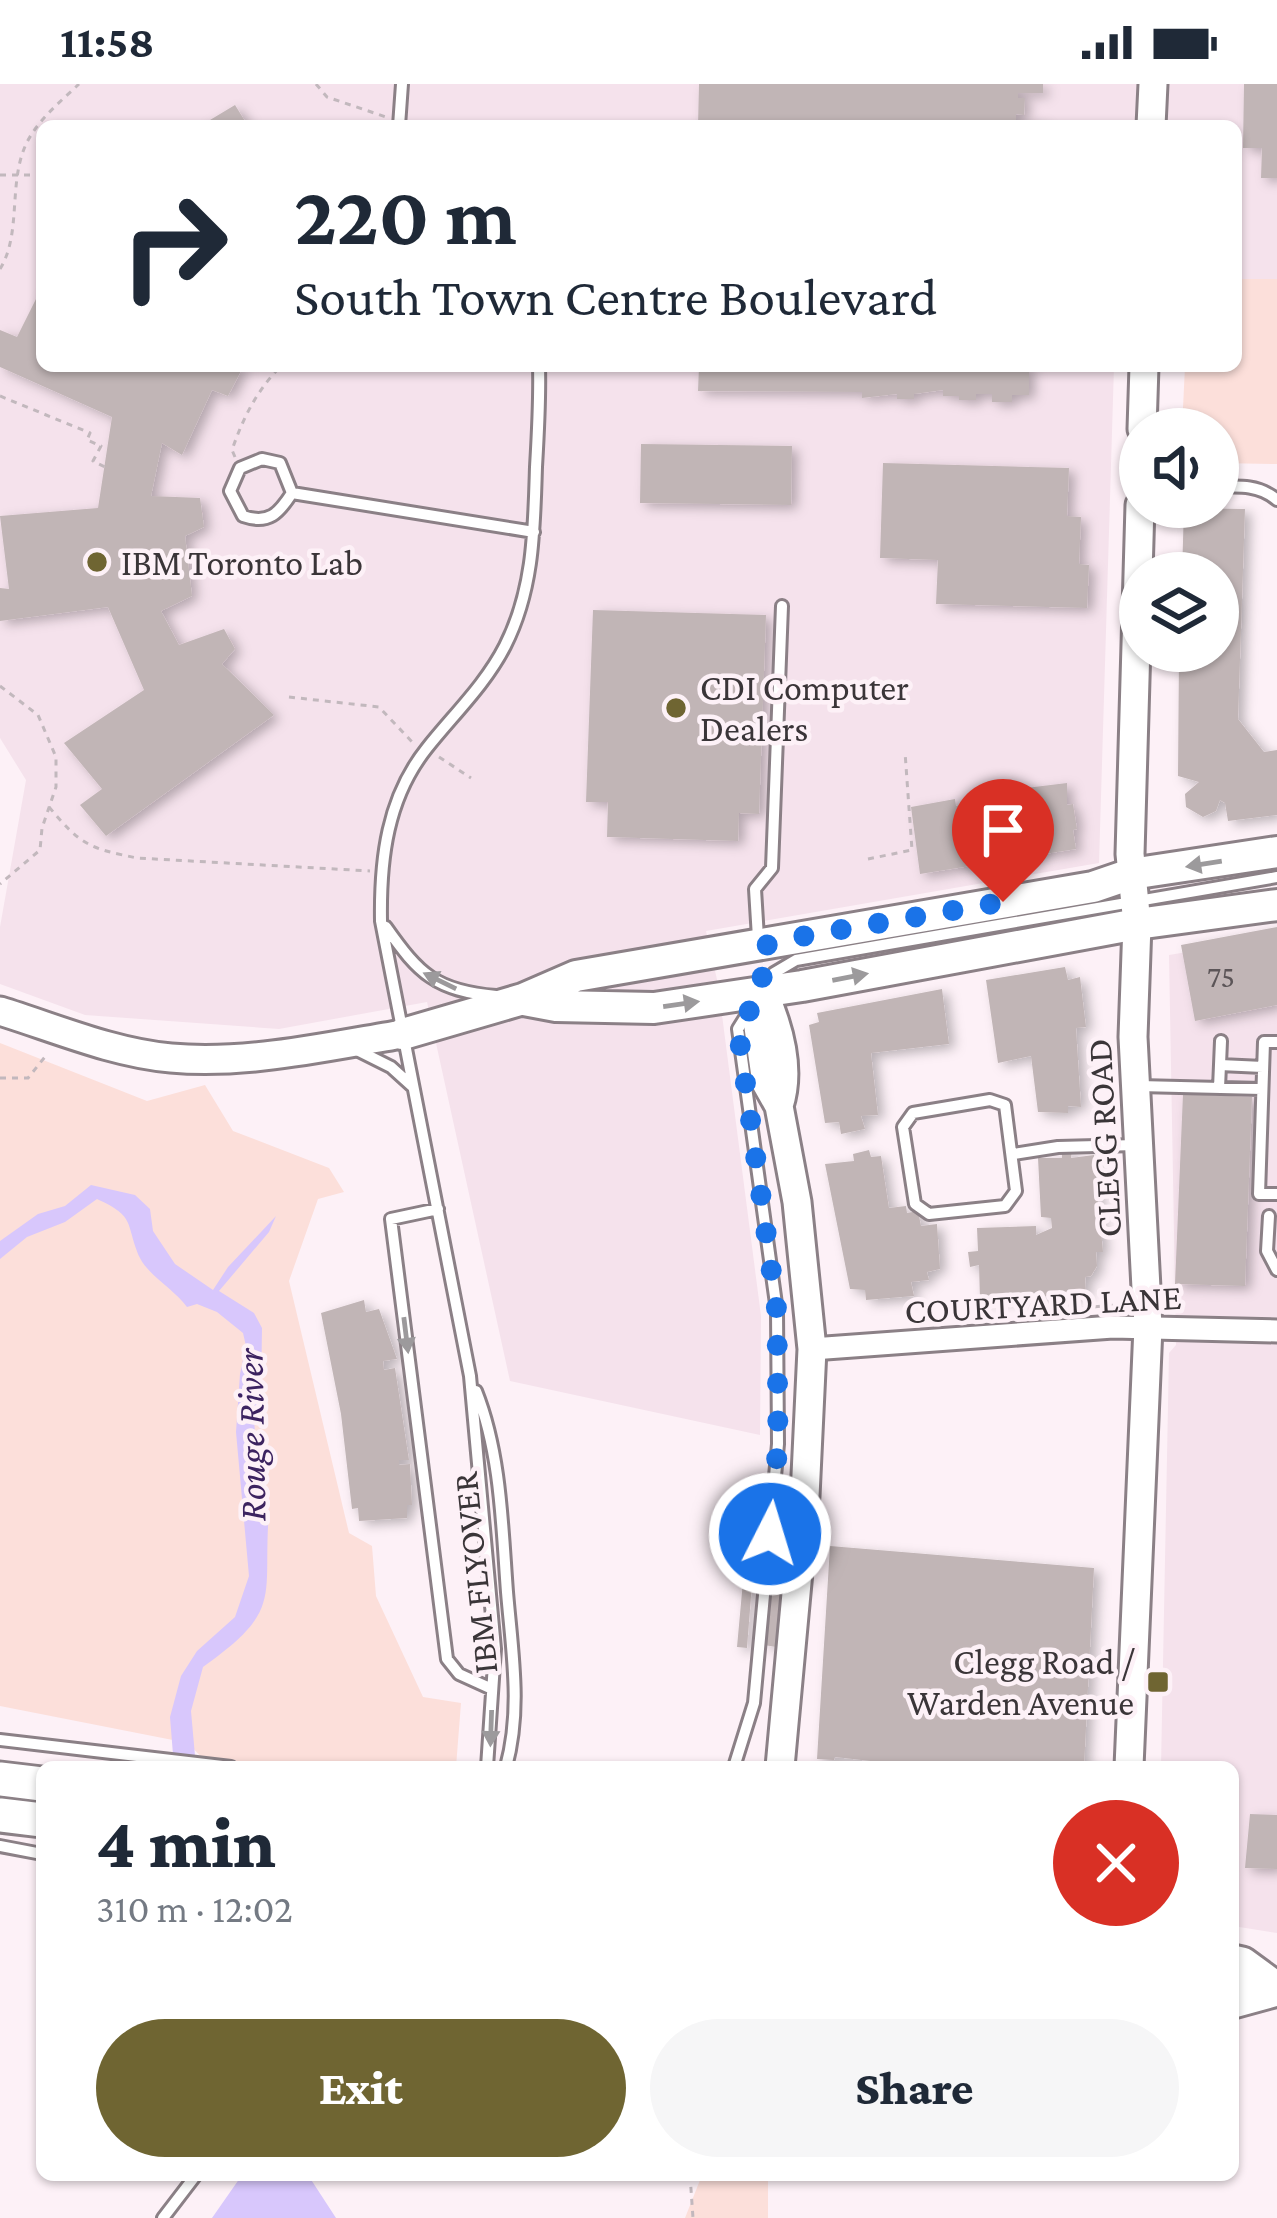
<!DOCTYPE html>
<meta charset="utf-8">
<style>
:root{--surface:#fff;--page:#f6f6f7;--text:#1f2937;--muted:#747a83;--accent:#6f6532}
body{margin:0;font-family:"Crimson Pro",serif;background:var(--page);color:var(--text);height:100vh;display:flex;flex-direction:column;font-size:45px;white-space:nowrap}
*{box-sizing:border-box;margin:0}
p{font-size:39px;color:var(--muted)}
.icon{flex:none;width:66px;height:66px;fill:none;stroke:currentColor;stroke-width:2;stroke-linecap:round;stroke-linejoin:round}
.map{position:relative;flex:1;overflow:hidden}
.sheet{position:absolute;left:36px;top:1677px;width:1203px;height:420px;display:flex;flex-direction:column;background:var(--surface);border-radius:18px;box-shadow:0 3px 9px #0004}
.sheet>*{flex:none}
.banner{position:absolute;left:36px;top:36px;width:1206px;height:252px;border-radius:18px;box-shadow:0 3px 9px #0004;background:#fff;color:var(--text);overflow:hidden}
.controls{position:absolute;left:1119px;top:324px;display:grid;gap:24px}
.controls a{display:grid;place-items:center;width:120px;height:120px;border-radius:50%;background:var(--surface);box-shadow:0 3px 9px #0004;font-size:60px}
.pin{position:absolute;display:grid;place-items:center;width:102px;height:102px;color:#fff;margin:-123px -51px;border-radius:50% 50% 50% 0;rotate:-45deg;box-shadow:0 0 12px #0007}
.pin .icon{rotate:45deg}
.me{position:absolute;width:132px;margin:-66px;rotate:5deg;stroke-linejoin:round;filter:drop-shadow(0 0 9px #0008)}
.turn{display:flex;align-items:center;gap:42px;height:252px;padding:0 60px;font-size:54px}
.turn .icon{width:156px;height:156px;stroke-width:2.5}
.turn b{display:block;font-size:84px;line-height:102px}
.round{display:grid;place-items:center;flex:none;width:126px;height:126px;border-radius:63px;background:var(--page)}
.overview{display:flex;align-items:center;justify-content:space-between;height:204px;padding:0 60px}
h1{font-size:72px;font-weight:800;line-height:90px}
.action{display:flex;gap:24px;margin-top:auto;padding:24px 60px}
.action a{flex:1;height:138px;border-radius:72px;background:var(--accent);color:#fff;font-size:48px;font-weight:800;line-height:138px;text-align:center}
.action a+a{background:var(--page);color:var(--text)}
.status{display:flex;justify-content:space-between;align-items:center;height:84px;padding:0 60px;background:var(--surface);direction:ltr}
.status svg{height:33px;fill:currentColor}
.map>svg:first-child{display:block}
.built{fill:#f5e2ec}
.green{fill:#fcdfda}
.water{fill:#d8c7fc}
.building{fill:#c1b5b6;filter:url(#shadow)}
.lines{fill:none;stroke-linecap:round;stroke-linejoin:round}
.service-casing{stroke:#8b8086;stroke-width:16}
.minor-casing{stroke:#8b8086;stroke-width:27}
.tertiary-casing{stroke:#8b8086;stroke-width:33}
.secondary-casing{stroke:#8b8086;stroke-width:36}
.primary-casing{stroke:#8b8086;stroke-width:39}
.path{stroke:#c2b8bd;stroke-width:3;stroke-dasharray:6 6;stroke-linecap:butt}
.service{stroke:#fff;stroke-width:10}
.minor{stroke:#fff;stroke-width:21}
.tertiary{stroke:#fff;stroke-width:27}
.secondary{stroke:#fff;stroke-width:30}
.primary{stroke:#fff;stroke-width:33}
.oneway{fill:#9c9a9c}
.route{stroke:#1a73e8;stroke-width:21;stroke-dasharray:0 37.8}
.poi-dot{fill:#6f6532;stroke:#fdf1f7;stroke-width:4.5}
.labels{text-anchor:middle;stroke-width:9;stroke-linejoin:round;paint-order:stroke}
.number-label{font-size:30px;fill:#5c5558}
.poi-label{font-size:36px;fill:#3a3538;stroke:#fdf1f7;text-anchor:start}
.street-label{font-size:36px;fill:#3a3538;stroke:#fdf1f7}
.water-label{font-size:39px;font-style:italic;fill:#3c2360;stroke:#fdf1f7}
</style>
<div class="status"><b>11:58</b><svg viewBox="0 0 49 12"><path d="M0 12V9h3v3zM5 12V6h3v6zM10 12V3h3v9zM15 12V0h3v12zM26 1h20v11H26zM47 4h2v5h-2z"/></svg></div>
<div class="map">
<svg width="1277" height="2134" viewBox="0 0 1277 2134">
<defs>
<filter id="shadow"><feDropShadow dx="6" dy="4" stdDeviation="6" flood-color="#0004"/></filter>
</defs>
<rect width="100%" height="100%" fill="#fdf1f7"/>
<!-- built -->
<path class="built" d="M0 0H1277V195H1236V42H42V282H1114L1099 779 706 847 718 900 761 1232 760 1351 510 1297 427 918 279 945 85 931 0 900V843L26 696 0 654Z
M1277 853V1849L1233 1842V1683H1161L1169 1269 1176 1261 1169 871Z"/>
<!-- green -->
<path class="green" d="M1236 195H1277V380L1218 379V345H1182L1185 282H1236Z
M0 959 147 1017 205 1001 233 1047 329 1084 344 1108 318 1115 289 1197 349 1449 372 1462 376 1512 423 1613 461 1619 456 1683 208 1680 188 1659 0 1622Z
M702 2091H768V2134H685Z"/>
<!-- water -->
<path class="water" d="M91 1101 135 1111 150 1125 153 1147 175 1180 213 1206 228 1183 276 1132 269 1148 219 1207 254 1229 262 1244 261 1309 254 1336 259 1398 249 1428 253 1432 265 1423 269 1427C262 1514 285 1525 203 1583L191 1627 196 1683H174L170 1633 181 1592 197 1567 235 1533 249 1492 236 1348 240 1290 246 1262 243 1249 217 1228 197 1220 187 1223C175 1206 149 1192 140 1174 125 1140 137 1133 97 1115L65 1138 27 1153 0 1175V1157L38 1130 65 1122Z
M242 2091H308L336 2134H212Z"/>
<!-- building -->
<path class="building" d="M699 0H1043V9H1018V14H1025L1024 31 1016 30V37H1042V42H698Z
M1244 0H1277V94H1261L1262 64H1243Z
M235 21 248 42H200Z
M42 203V282L243 283 228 312 212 306 182 371 162 359 151 412 200 414 204 443 185 452 192 512 161 527 179 561 224 545 235 565 222 580 274 631 106 752 80 721 102 705 64 659 144 606 108 523 0 537V504L9 505 0 432 98 424 112 333 0 283V246L17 253Z
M699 282H1029V311H1012V318H992V310H976V316H959V312H943V306L914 310V315H897V310L862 314V308L698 307Z
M641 360 792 362 791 421 640 419Z
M883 379 1069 384 1067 432 1081 433 1079 480 1089 481 1087 524 936 520 938 476 880 474Z
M1184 424 1245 425 1238 635 1264 668 1277 666V731L1228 737 1225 719 1220 716 1216 727 1203 733 1186 723 1185 710 1199 698 1178 692 1179 567H1218V489H1182Z
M593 526 766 531 759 730 739 729 738 757 607 753 608 718H586Z
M1067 699V721L1073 720 1077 745 1073 746 1076 765 920 790 911 723 955 715 956 722 966 720 965 714 1014 705 1015 711 1027 709 1026 704Z
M1277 843V921L1195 937 1181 861Z
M1065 883 1068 896 1080 893 1086 943 1076 944 1081 1023 1068 1022V1029L1038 1028 1031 972 998 979 986 896Z
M942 905 949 960 871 969 878 1031 861 1032 865 1045 841 1050 839 1038 825 1039 809 941 819 938 817 929Z
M1183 1010 1252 1013 1245 1202 1175 1200Z
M869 1066 871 1073 881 1072 889 1124 906 1122 907 1129 918 1127 921 1142 937 1140 940 1185 927 1188 929 1196 911 1198 914 1212 866 1216 865 1206 850 1205 825 1080 854 1077 853 1070Z
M1062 1066H1072L1071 1074 1094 1071 1103 1168H1096L1097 1182 1091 1192 1085 1193 1086 1210 980 1216 979 1181 970 1183 968 1168 978 1167 977 1144 1036 1142V1151L1052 1144 1051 1134 1041 1133 1038 1074H1062Z
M364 1216 366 1228 379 1225 397 1275 383 1277 384 1286 395 1284 409 1376H399V1381L410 1380 412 1421H407V1434L359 1437 358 1424 352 1425 341 1330 321 1229Z
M830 1462 1094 1484 1084 1683H924L835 1673 834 1676 817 1675Z
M744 1486 753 1487 747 1564 737 1563Z
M770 1489 783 1490 776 1563 764 1561Z
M1250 1730 1277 1731V1785L1245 1784Z"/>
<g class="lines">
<defs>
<path id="service" d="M399 42 402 0
M1218 403C1240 402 1260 401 1277 416
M292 409C279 429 269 441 243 432L230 407 240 384 262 375 280 379 292 409 534 448
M386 843C419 890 436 907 496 912
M758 854 755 805 772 784 782 522
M764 903 774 889 796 876 1277 793
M1277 958H1264L1259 1110H1277
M353 964 391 983 412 1002
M1220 981 1263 983
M1139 1002 1262 1005
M1219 1004 1221 957
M990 1016 1005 1021 1016 1107 1005 1122 929 1130 915 1120 903 1043 913 1029Z
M1014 1070 1058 1063 1136 1061
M438 1125 391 1135 447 1575 459 1590 492 1605
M1269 1132 1267 1167 1277 1186
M476 1307C501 1370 502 1442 507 1508 512 1568 522 1625 506 1683
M0 1656 231 1683
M487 1683 495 1565 470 1292 381 837C380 775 387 714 427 664 454 630 485 601 505 562 534 505 534 445 536 383 538 349 540 316 539 282
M734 1683 754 1619 778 1360 777 1227 738 945 751 924
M0 1762 42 1770
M163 2134 196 2091"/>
<path id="minor" d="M812 1265 1113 1243 1277 1247"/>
<path id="tertiary" d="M1151 42 1153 0
M1142 345 1144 282
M763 905 758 943 766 999 779 1022 797 1118 812 1265 805 1412 780 1683
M764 909C779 944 791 985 779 1022
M0 927C55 944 113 969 171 974 248 981 328 962 403 950
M1129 1683 1148 1243 1133 953 1137 840 1130 770 1140 421"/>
<path id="secondary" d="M524 916 556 922 654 924 802 902 1137 840 1277 821
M403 950 523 915 576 892 1093 803 1131 790 1277 768"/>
<path id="primary" d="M0 1695 42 1700
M0 1731 42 1736
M1233 1878 1242 1880 1276 1905
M1233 1917 1277 1905"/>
</defs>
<!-- service casing -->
<use href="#service" class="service-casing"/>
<!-- minor casing -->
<use href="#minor" class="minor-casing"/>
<!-- tertiary casing -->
<use href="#tertiary" class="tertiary-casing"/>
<!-- secondary casing -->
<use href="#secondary" class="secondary-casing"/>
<!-- primary casing -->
<use href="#primary" class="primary-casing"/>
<!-- path -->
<path class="path" d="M316 0 327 13 386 33
M0 91H42
M0 185C21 151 9 103 24 65 34 39 59 19 79 0
M0 312 90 349 87 356 101 362 93 377 105 383
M235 373 232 366C243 334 257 306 281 282
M0 602 38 631 56 673V703L42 744 40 766 0 800
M289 613 379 623 415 661
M439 673 471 694
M49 723C81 761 88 764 137 774L370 787
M868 775 912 766 905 668
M0 994H28L48 969
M1071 1225 1115 1221
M690 2091 693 2134"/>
<!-- service -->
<use href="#service" class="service"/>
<!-- minor -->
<use href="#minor" class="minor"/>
<!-- tertiary -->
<use href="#tertiary" class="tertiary"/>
<!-- secondary -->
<use href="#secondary" class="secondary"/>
<!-- primary -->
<use href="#primary" class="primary"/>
</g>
<!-- one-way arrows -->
<defs><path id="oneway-solid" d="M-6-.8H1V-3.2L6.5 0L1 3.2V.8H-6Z" transform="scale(3)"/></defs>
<g class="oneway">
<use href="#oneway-solid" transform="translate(1204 780) rotate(171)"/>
<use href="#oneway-solid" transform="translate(850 893) rotate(-11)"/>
<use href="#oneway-solid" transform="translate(440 897) rotate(-154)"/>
<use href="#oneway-solid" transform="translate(681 920) rotate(-8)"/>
<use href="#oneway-solid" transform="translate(406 1251) rotate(83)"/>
<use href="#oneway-solid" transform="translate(491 1644) rotate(92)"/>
</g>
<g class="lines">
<!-- route -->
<path class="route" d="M770 1450 778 1360 777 1228 738 945 763 905 760 863 792 854 1003 818"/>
</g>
<!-- markers -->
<g class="poi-dot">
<circle cx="97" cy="478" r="12"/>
<circle cx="676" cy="624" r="12"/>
<rect x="1146" y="1586" width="24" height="24" rx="6"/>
</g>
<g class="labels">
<!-- number labels -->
<g class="number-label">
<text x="1221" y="903">75</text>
</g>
<!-- poi labels -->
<g class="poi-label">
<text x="121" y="491">IBM Toronto Lab</text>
<text x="700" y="616">CDI Computer<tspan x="700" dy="41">Dealers</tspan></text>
<text x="1134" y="1590" text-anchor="end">Clegg Road /<tspan x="1134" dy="41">Warden Avenue</tspan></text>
</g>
<!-- street labels -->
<g class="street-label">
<text transform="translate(1103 1054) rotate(-93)" y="13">CLEGG ROAD</text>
<text transform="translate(1043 1219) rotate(-3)" y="13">COURTYARD LANE</text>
<text transform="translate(474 1489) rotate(-96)" y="13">IBM FLYOVER</text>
</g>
<!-- water labels -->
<g class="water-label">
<text transform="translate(250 1351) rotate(-91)" y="14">Rouge River</text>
</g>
</g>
</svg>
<div class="controls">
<a><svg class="icon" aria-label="sound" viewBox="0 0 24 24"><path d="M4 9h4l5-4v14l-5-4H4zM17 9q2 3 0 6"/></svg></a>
<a><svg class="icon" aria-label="layers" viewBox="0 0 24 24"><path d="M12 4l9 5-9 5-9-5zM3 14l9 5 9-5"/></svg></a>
</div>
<div class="pin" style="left:1003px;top:818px;background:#d93025"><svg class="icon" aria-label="arrive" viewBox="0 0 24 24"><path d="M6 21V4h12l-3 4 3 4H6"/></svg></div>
<svg class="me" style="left:770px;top:1450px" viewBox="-20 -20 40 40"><circle r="17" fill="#1a73e8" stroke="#fff" stroke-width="3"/><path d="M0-11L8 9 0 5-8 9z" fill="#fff"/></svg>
<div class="banner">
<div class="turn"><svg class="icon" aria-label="right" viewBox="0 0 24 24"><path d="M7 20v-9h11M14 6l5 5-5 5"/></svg><div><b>220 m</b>South Town Centre Boulevard</div></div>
</div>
<section class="sheet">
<div class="overview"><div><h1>4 min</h1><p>310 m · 12:02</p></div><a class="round" style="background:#d93025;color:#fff"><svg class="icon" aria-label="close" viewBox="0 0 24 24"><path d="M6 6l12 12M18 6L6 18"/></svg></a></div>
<div class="action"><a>Exit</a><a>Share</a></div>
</section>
</div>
